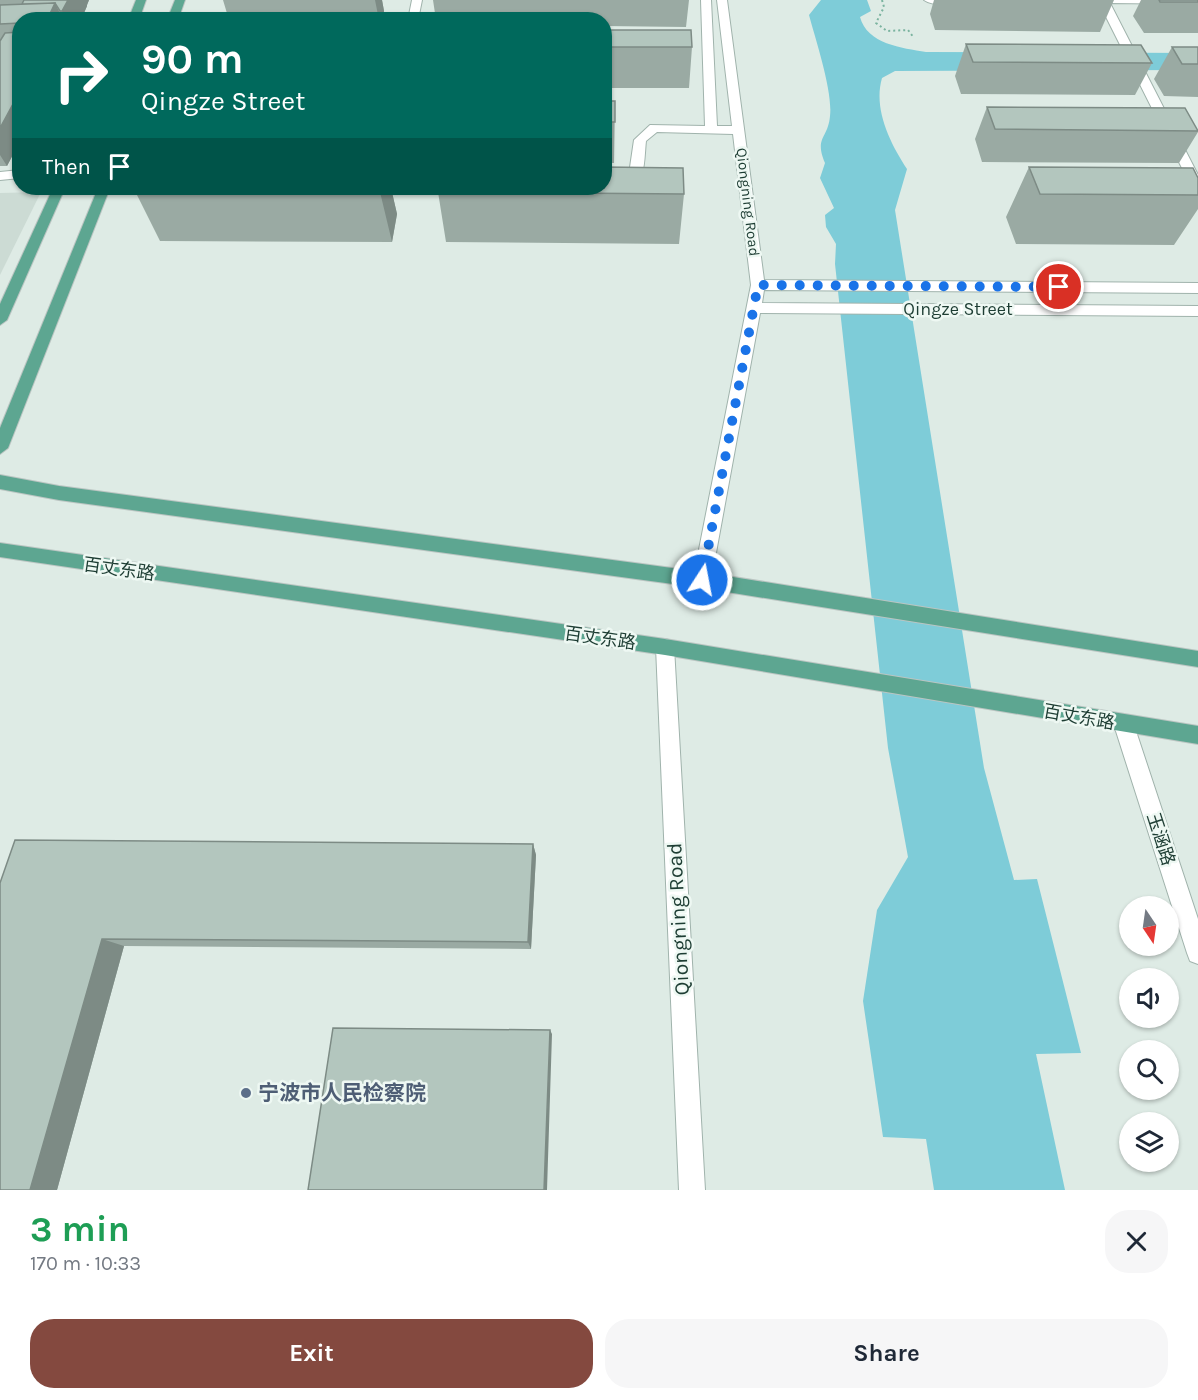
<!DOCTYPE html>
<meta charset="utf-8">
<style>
:root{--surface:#fff;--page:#f6f6f7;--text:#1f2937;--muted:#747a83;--accent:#84493f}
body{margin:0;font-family:Karla,"Noto Sans SC",sans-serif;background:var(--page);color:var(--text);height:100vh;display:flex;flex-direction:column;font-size:22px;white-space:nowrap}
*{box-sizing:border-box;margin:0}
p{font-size:20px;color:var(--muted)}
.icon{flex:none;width:33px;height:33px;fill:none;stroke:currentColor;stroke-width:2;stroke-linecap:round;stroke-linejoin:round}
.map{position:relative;height:1190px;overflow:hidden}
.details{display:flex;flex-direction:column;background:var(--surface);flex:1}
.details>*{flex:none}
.hud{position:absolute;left:12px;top:12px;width:600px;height:183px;border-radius:24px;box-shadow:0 2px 4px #0004;background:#00695c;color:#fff;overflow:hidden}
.needle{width:39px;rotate:167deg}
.tools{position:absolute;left:1119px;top:896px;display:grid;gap:12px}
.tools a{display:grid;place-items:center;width:60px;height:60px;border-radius:50%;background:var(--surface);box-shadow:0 2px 4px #0004;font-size:30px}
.pin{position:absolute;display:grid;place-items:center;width:51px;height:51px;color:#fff;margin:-26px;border:3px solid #fff;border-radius:50%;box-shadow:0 2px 6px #0007}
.me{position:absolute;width:66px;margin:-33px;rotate:11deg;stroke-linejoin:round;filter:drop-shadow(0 0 4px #0008)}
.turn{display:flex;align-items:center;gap:21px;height:126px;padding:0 30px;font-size:27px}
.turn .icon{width:78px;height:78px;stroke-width:2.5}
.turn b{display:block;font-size:42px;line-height:51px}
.then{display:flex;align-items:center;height:57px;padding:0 30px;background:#0003;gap:12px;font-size:22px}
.round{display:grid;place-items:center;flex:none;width:63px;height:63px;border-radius:24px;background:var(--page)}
.head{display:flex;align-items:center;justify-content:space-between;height:102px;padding:0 30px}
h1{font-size:36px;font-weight:700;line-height:45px;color:#1e9e55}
.cta{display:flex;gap:12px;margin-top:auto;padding:12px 30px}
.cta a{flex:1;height:69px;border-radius:24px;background:var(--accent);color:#fff;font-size:24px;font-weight:700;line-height:69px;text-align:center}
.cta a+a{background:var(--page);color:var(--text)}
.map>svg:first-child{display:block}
.built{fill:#ccdbd4}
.water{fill:#7eccd8}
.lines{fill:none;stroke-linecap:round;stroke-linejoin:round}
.minor-casing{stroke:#a0b3ac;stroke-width:2}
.major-casing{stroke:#bbc5c2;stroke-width:2}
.path{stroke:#7ab39f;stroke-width:2;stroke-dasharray:2 3;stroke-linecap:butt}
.minor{fill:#fff;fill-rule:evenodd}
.major{fill:#5da691;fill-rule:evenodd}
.wall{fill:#9aaaa3}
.shaded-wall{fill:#7d8b85}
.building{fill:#b3c6be;stroke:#7d8b85;stroke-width:1.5}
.route{stroke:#1a73e8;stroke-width:10;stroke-dasharray:0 18}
.service-dot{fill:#5c6f8a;stroke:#eef8f3;stroke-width:2}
.labels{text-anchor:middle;stroke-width:5;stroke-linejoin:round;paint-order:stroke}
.far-street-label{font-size:15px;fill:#1d3d33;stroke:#eef8f3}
.street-label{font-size:18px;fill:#1d3d33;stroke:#eef8f3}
.near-street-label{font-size:21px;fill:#1d3d33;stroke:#eef8f3}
.near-service-label{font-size:21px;font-weight:bold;fill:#4e5e75;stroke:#eef8f3;text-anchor:start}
</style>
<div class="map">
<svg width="1198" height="1190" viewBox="0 0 1198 1190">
<rect width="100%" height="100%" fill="#deebe5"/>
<!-- built -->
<path class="built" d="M41 192 0 275V193Z"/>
<!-- water -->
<path class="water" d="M821 0H867L871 11 860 17C867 44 902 48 926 52L1198 53V70L895 71 882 78C873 109 890 143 907 169L895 210 984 768 1014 880 1037 879 1081 1053 1036 1054 1065 1190H934L926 1139 883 1137 863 1001 877 910 908 857 888 748 835 264 836 244 826 227 825 215 834 208 820 178 825 163C814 137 828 139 830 116 833 92 816 41 809 15Z"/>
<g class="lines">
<defs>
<path id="minor" d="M412 0H422L418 20H408Z
M701 0H711L717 126H732L717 0H727L764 280 1198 283V293L764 290 762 303 1198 306V316L760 313 711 580 708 585 702 588 696 585 693 580 751 285 733 134 657 132 646 141C644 158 646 186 627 192L621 188 628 181 634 140 650 125 705 126Z
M924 0H964C956 6 932 6 924 0Z
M1087 0H1198V4L1110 3 1198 175V192L1192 188 1099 3Z
M20 170V178L0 180V172Z
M422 188H467L468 189C461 196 429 195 422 188Z
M665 639 672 641 674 647 705 1190H679L656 647 658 641Z
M1124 716 1131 719 1134 725 1198 919V964L1190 961 1187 953 1114 725 1117 719Z"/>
<path id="major" d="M136 0H146L139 20H128Z
M175 0H185L178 20H167Z
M53 188H65L7 320 0 325V304Z
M98 188H110L8 448 0 454V428Z
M0 475 59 486 702 572 1198 651V667L702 588 59 500 0 489Z
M0 543 665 639 1198 726V744L665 655 0 557Z"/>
</defs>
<!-- minor casing -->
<use href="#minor" class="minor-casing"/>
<!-- major casing -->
<use href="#major" class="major-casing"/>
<!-- path -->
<path class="path" d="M882 0 884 7 876 23 887 31 908 30 914 38"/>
<!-- minor -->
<use href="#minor" class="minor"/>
<!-- major -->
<use href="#major" class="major"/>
</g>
<!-- wall -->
<path class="wall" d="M0 0H89L87 5V6L81 20H20V141L7 166H0Z
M223 0H382L384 11 382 20H229Z
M433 0H689L686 27 604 26V20H436Z
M934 0H1114L1100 32 935 30 930 14Z
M1141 0H1198V33H1144L1133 16Z
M604 30 692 47 689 88H604Z
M966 44 1152 63 1135 95 961 94 955 76Z
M1172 47H1198V97L1164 96 1154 79Z
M604 101H615L614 163H604Z
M987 107 1198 130V132L1179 163 982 162 975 139Z
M1029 167 1198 178V209L1174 245 1016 244 1006 217Z
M391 188 397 214 392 242 160 241 135 191Z
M438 192 684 194 679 244 446 242Z
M533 844 536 855 531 949 124 946 57 1190 0 883Z"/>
<!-- shaded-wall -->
<path class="shaded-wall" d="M68 0H89L87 5V6L81 20H66L62 11Z
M375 0H382L384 11 382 20H379Z
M55 3 63 20H47Z
M20 91V141L7 166 0 155V128Z
M381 188H391L397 214 392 242 380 192Z
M533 844 536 855 531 949 528 942Z
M102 939 124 946 57 1190H30Z
M550 1030 552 1034 547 1190H544Z"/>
<!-- building -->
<path class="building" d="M24 0H68L62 11H60L55 3 22 4Z
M1159 0H1198V2H1160Z
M55 3 47 20H20V23L0 24V5Z
M604 30H691L692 47H604Z
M20 32V91L0 128V41L5 33Z
M966 44 1141 45 1152 63 973 62Z
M1172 47H1198V64H1182Z
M604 101H615V122H604Z
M987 107 1185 108 1198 131 995 129Z
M604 167 683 168 684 194 438 192V188H604Z
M1029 167 1193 168 1198 178V195L1040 194Z
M137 188H381L380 192 135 191Z
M15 840 533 844 528 942 102 939 30 1190H0V883Z
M333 1028 550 1030 544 1190H308Z"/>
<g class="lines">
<!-- route -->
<path class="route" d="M702 580 758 285 1059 287"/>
</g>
<!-- markers -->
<circle class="service-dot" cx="246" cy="1093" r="6"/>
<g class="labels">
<!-- far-street labels -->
<g class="far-street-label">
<text transform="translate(748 202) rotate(83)" y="5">Qiongning Road</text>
</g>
<!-- street labels -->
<g class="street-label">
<text x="958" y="315">Qingze Street</text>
<text transform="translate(119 569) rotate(8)" y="6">百丈东路</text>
<text transform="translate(600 638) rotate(8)" y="6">百丈东路</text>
<text transform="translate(1079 717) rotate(10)" y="6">百丈东路</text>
<text transform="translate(1161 839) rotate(72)" y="6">玉涵路</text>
</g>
<!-- near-street labels -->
<g class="near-street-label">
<text transform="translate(678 919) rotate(-93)" y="7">Qiongning Road</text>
</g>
<!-- near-service labels -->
<g class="near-service-label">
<text x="258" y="1100">宁波市人民检察院</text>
</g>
</g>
</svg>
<div class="tools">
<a><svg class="needle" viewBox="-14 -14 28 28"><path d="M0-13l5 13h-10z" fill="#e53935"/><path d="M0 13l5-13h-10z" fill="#747a83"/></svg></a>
<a><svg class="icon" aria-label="sound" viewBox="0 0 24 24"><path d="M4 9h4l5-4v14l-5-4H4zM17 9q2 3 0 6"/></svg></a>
<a><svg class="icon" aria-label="search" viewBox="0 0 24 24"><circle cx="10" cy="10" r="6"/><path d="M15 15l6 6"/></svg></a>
<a><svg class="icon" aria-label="layers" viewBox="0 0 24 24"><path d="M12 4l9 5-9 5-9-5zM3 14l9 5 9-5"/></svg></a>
</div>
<div class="pin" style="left:1059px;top:287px;background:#d93025"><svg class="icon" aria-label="arrive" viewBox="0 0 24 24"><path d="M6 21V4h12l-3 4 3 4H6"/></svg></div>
<svg class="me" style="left:702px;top:580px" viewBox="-20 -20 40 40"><circle r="17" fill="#1a73e8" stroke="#fff" stroke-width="3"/><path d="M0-11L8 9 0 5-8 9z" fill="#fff"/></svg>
<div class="hud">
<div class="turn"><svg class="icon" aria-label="right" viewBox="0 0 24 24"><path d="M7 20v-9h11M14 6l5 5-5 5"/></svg><div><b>90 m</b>Qingze Street</div></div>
<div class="then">Then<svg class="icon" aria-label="arrive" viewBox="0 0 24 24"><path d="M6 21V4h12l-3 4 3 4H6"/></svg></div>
</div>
</div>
<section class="details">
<div class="head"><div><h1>3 min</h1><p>170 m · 10:33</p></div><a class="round"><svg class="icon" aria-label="close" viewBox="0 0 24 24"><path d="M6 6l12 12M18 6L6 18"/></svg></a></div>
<div class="cta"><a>Exit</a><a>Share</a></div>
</section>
